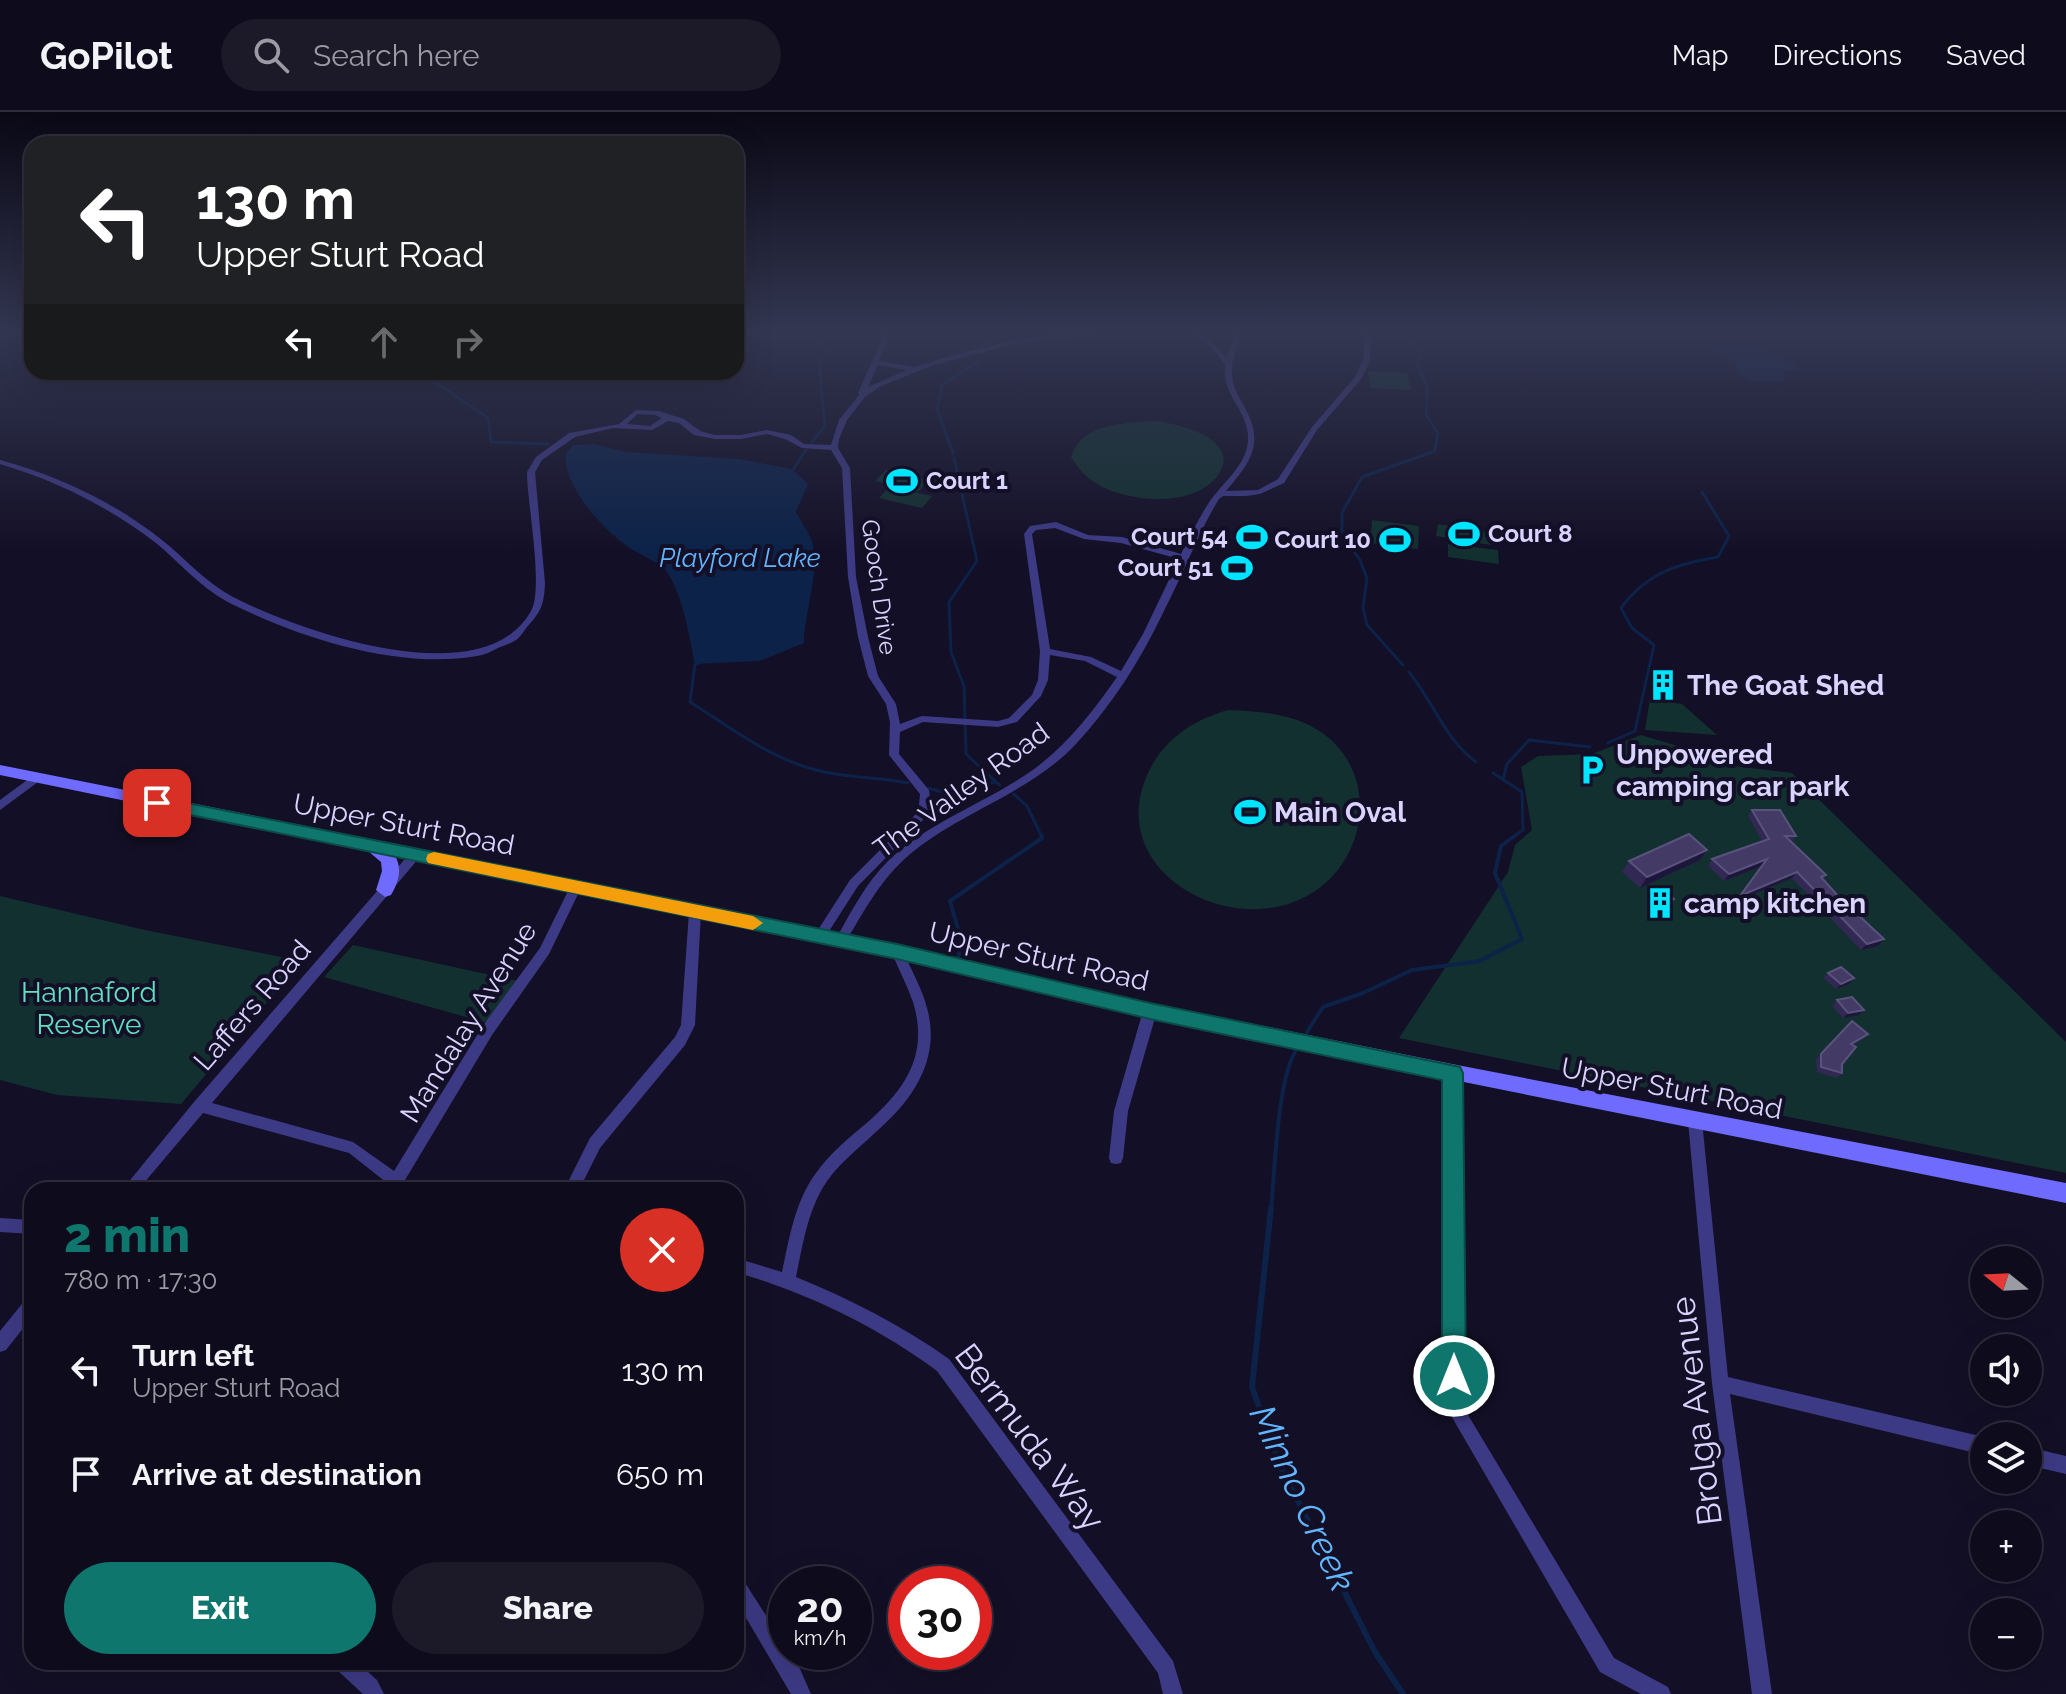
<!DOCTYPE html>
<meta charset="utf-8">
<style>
:root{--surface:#0e0b1c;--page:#1c1929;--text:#f1f3f6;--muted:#9b9ba3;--line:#2e2b3b;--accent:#0f766e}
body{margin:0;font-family:Raleway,sans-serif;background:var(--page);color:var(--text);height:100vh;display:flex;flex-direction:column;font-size:30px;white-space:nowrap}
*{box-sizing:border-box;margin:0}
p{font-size:26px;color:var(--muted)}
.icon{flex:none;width:44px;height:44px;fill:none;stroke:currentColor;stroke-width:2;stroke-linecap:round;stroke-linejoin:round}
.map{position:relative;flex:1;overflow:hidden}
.details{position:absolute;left:24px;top:1070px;width:720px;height:488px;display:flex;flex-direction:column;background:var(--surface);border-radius:24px;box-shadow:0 8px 32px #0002,0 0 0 2px var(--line)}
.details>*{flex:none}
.hud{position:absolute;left:24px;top:24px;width:720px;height:244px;border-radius:24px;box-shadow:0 8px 32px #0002,0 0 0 2px var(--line);background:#202124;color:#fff;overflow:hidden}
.needle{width:52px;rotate:288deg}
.fabs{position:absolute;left:1970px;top:1134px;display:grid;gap:16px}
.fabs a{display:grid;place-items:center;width:72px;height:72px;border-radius:50%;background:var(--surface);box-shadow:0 8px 32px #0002,0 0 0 2px var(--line);font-size:40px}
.speed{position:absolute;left:768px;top:1454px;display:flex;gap:16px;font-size:40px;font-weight:700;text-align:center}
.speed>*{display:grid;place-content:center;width:104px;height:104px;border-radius:50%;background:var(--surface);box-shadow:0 8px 32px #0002,0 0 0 2px var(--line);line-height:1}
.speed small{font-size:20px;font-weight:400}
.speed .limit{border:12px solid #d22;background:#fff;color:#111}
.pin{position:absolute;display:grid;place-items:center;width:68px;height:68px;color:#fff;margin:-34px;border-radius:16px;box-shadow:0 4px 12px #0006}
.me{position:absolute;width:88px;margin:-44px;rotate:0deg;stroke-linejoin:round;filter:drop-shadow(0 0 6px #0008)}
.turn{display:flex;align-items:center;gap:28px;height:168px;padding:0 40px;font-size:36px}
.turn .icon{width:104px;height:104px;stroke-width:2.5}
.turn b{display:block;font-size:56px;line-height:68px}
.lanes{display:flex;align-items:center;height:76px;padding:0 40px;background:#0003;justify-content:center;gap:40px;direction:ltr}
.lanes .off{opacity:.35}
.round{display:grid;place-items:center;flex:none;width:84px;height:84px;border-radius:42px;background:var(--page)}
.summary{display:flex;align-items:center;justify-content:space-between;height:136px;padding:0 40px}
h1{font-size:48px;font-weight:800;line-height:60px;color:var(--accent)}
.action{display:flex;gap:16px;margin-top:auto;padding:16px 40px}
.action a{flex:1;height:92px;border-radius:48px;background:var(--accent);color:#fff;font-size:32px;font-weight:800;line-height:92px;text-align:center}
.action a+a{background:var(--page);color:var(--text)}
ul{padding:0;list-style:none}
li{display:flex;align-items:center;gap:24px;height:104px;padding:0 40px}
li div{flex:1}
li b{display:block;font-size:30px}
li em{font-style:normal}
header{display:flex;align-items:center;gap:48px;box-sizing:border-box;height:112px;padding:0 40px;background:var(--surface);border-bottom:2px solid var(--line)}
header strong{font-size:38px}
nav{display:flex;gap:44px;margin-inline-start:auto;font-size:28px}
.search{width:560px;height:72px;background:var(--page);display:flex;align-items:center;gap:20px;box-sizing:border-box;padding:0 28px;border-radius:44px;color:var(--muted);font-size:30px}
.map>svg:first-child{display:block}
.green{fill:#12302f}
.water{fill:#0c2248}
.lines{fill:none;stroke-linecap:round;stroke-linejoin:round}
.stream-far2{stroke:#0c2248;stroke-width:3}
.stream-far1{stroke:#0c2248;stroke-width:4}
.stream{stroke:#0c2248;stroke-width:6}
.minor{fill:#3d3a85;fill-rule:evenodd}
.secondary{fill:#6f6bff;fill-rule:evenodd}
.wall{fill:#312854}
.shaded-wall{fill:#1d163a}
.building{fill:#433a66;stroke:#5a527e;stroke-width:2}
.route{fill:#0f766e;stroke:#0a4d48;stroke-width:2}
.slow{fill:#f59e0b}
.labels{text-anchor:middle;stroke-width:8;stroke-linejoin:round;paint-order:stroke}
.far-poi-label{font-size:24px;font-weight:bold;fill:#d9d4ff;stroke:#130f26;text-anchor:end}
.far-street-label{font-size:24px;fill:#d9d4ff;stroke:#130f26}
.far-water-label{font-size:26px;font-style:italic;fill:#62b6ff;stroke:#130f26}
.poi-label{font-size:28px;font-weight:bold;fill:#d9d4ff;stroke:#130f26;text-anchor:start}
.street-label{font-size:28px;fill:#d9d4ff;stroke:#130f26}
.park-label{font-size:28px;fill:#5fe0c0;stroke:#130f26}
.near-street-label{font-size:34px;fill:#d9d4ff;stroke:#130f26}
.near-water-label{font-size:36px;font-style:italic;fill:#62b6ff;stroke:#130f26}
</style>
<header>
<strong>GoPilot</strong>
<div class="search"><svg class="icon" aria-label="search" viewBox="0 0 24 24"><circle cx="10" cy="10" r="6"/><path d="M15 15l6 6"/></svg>Search here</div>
<nav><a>Map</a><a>Directions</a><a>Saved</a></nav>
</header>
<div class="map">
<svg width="2066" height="1582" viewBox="0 0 2066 1582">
<rect width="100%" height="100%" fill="#130f26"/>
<!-- green -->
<path class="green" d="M1368 259 1407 261 1411 278 1371 276Z
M1157 309C1180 312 1243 328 1218 363 1194 397 1127 390 1097 372 1085 365 1079 357 1071 345 1082 310 1126 311 1157 309Z
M886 358 929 368 918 380 875 369Z
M889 375 932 384 922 396 879 386Z
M1372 408 1419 414 1418 437 1370 431Z
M1438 412 1492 421 1491 433 1436 424Z
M1448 432 1498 438 1499 452 1448 445Z
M1650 587 1682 592 1717 623 1645 618Z
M1228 598C1255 599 1287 601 1311 614 1367 643 1374 713 1337 759 1265 847 1095 770 1149 659 1165 626 1194 608 1228 598Z
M1641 623 1707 643 1716 652 1792 661 2066 930V1061L1399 926 1508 760 1515 733 1532 718 1521 655 1538 644 1592 642Z
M0 784 145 818 302 849 181 992 57 983 0 968Z
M353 833 518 869 487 911 324 865Z"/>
<!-- water -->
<path class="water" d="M1726 234 1763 236 1803 258 1782 259 1786 266 1782 269 1760 270 1747 267 1737 260 1736 252 1710 240 1716 235Z
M593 332 626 340 739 347 792 357 808 372 796 400C801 409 808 419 812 429 821 457 804 501 804 531L760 549 695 552C689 524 684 489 669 463 661 450 637 442 624 432 601 415 561 371 566 341L573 333Z"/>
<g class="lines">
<!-- stream-far2 -->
<path class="stream-far2" d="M1399 220 1421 239 1418 247
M420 260 488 306 491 330 548 332
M812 330 825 314 819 252 830 238 821 232 817 220
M953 341 937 297 942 273 978 249 993 220
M954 346 977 449 949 490 951 540 964 574 966 642 996 670
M792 359 806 338
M699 551 695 552 690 590C730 615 769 646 816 658 846 666 878 665 908 671
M1403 553 1367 513 1363 496 1367 466 1360 448 1342 422V401L1362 365 1435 339 1438 321 1426 303 1428 276 1417 252
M1409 560C1432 588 1447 630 1476 650
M1608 631 1635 619 1654 533 1632 516 1621 496C1647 461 1676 452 1718 445L1729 424 1702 380
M1493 661 1522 680 1523 718 1513 725
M1503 667 1507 652 1529 628 1590 635
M928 676 942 680 996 670 1000 673
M1014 682 1027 694 1042 725"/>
<!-- stream-far1 -->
<path class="stream-far1" d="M958 845 962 831 950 789 1042 726 1041 723
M1307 920 1323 895 1363 881 1412 858 1480 849 1522 827 1495 761 1501 734 1516 723
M1271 1098C1275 1059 1277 971 1295 940"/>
<!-- stream -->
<path class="stream" d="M1271 1096 1252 1275 1281 1356 1375 1540 1403 1582"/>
<!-- minor -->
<path class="minor" d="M885 220H891L879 249 915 255 957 242 1015 228 1072 220H1104L1101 222 1015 232 934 253 881 274 865 285 847 308 839 327 838 336 850 356 856 465 868 525 878 564 896 592 900 612 922 604 998 609 1009 606 1032 583 1038 568 1040 539 1024 422 1030 414 1056 410 1088 423 1122 425 1181 442C1189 425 1198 408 1208 392 1222 370 1250 352 1248 323 1246 296 1221 282 1225 252L1209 233 1187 220C1204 220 1216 233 1226 246L1237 220H1243C1238 233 1231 247 1232 262 1232 275 1239 285 1245 296 1265 332 1250 351 1226 379L1258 378 1278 367 1312 315 1355 265 1363 248 1365 220H1371L1370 248 1362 266 1317 318 1284 371 1260 382 1246 384H1223L1219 387C1207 406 1198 427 1189 446 1181 464 1172 483 1163 501 1140 549 1112 593 1076 632 1029 682 961 699 909 743 880 768 864 799 845 831H837L835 828 837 825C852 798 866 771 888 749 928 711 981 693 1027 662 1064 637 1092 601 1117 565L1085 549 1050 543 1048 568 1041 584 1017 610 998 615 923 610 900 620 899 642 929 678 931 693 923 708 858 774 824 827H816L814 824 816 821 850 768 915 703 919 693 920 682 889 643 890 610 886 592 868 564 858 525 848 465 842 356 831 338 802 336 785 327 767 322 741 327H715L694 323 679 311 668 309 652 318 613 316 575 325 542 348 535 360 545 471C544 492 542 498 528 514 524 518 521 525 516 528 512 531 505 533 500 535 492 539 485 543 477 544 398 558 296 525 226 489 199 474 179 450 156 431 109 395 57 369 0 352V348C59 364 114 390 162 428 186 447 206 471 233 485 299 519 483 585 531 499 544 476 527 391 527 360L536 345 569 321 619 312 636 298 659 299 684 307 700 319 715 323H741L767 318 791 323 804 332 831 333 839 308 859 283 858 281ZM878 253 907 258 868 275ZM638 302 655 303 662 306 650 314 627 312ZM1055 416 1084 427 1121 431 1179 447 1143 522 1121 559 1091 545 1050 537 1032 422 1036 418Z
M34 663 38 664 39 667 38 670 0 698V688Z
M415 739 419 740 421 743 419 746 212 991 353 1030 394 1059 482 915 540 836 572 771H580L582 774 549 842 492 923 405 1068 412 1073 414 1078H396L349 1041 203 1001 138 1078H122L194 990 411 740Z
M695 795 699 797 701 800 695 913 685 933 600 1036 579 1078H564L590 1026 675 925 681 913 689 800 691 797Z
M897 834 901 836 903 839C911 858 922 876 927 896 941 946 914 987 877 1019 858 1037 835 1054 822 1077 807 1103 802 1136 796 1165 850 1187 901 1213 949 1247L1173 1549 1183 1582H1163L1158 1561 937 1259C876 1214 809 1182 736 1160V1146L782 1160C789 1127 795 1089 816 1061 830 1041 850 1025 869 1009 906 976 929 942 913 890 907 873 898 856 891 839L893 836Z
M1150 894 1155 895 1157 899 1128 999 1123 1046 1121 1051 1116 1052 1111 1051 1109 1046 1114 999 1143 899 1145 895Z
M1452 955 1457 957 1459 961 1462 1293 1614 1546 1668 1575 1671 1582H1641L1600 1560 1446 1295 1445 961 1447 957Z
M1695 1003 1700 1005 1702 1009 1728 1265 1984 1325V1343L1730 1282 1772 1582H1752L1712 1271 1688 1009 1690 1005Z
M0 1106 32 1108V1122L0 1120Z
M32 1185V1205L6 1238 0 1240V1219L26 1187Z
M2028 1335 2066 1344V1362L2028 1353Z
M736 1463 742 1466 786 1535V1540H789L800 1557 811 1582H791L736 1489Z
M333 1550H357L377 1568 384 1582H363L336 1557Z"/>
<!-- secondary -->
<path class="secondary" d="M0 653 897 832 1150 891 1452 952 2066 1071V1091L1150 907 897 846 395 744C403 757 398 771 391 783L385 785 376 778 382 759 381 750 368 739 0 663Z"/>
</g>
<!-- wall -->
<path class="wall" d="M1752 698 1796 724 1791 730 1878 834 1861 838 1792 766 1735 790 1762 754 1724 769 1708 754 1712 747 1762 729 1748 704Z
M1707 738 1700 748 1640 776 1622 760 1629 749Z
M1652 784 1674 787 1671 793 1661 799 1649 789Z
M1828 861 1849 872 1836 877 1823 866Z
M1837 888 1864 898 1859 903 1843 906 1832 894Z
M1852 909 1868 922 1863 927 1853 933 1842 952V961L1837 966 1817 960 1816 947Z"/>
<!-- shaded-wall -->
<path class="shaded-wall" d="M1707 738 1700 748 1640 776 1647 765Z
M1767 747 1762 754 1724 769 1729 762Z
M1797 760 1792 766 1735 790 1740 784Z
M1674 787 1671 793 1661 799 1664 794Z
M1884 827 1878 834 1861 838 1867 832Z
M1854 866 1849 872 1836 877 1841 872Z
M1864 898 1859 903 1843 906 1848 901Z"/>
<!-- building -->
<path class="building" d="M1752 698H1780L1796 724H1785L1826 763 1821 765 1838 784 1884 827 1867 832 1797 760 1740 784 1767 747 1729 762 1712 747 1769 727Z
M1689 722 1707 738 1647 765 1629 749Z
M1662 778 1674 787 1664 794 1652 784Z
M1841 855 1854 866 1841 872 1828 861Z
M1852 885 1864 898 1848 901 1837 888Z
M1852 909 1868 922 1851 932 1856 935 1842 952V961L1821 955V942Z"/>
<!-- sky -->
<linearGradient id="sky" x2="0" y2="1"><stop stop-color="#0a0815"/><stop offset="0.5" stop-color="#333752"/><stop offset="1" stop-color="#333752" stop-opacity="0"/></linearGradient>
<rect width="2066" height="441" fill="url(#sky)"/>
<!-- route -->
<path class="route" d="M157 685 897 832 1150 891 1460 955 1463 961 1466 1264 1463 1273 1454 1277 1445 1273 1442 1264V968L1150 907 897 847 151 695 148 691 151 687Z"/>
<!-- slow -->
<path class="slow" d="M434 740 753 804 763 811 753 818 428 751 426 747 428 742Z"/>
<!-- icons -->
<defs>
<symbol id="stadium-bare" viewBox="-9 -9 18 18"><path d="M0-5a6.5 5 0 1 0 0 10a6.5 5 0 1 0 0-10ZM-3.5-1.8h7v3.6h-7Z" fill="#00e5ff" stroke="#130f26" stroke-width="2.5" paint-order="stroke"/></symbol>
<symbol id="building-bare" viewBox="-9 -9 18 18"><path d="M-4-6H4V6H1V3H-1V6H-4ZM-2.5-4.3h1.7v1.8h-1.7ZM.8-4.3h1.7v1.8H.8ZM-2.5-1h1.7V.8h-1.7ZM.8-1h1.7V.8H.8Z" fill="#00e5ff" stroke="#130f26" stroke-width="2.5" paint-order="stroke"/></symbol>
<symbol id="parking-bare" viewBox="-9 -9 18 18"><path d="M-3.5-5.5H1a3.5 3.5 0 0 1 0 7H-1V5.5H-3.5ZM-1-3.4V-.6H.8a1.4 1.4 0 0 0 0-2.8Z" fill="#00e5ff" stroke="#130f26" stroke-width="2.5" paint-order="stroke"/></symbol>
</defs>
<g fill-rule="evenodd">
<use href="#stadium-bare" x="880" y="347" width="44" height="44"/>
<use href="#stadium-bare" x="1442" y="400" width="44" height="44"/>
<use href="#stadium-bare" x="1230" y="403" width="44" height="44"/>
<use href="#stadium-bare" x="1373" y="406" width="44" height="44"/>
<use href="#stadium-bare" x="1215" y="434" width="44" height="44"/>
<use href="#building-bare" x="1641" y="551" width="44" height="44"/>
<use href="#parking-bare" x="1570" y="636" width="44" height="44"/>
<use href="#stadium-bare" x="1228" y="678" width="44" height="44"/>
<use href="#building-bare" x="1638" y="769" width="44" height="44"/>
</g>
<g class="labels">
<!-- far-poi labels -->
<g class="far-poi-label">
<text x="926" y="377" text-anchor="start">Court 1</text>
<text x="1488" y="430" text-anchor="start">Court 8</text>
<text x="1228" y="433">Court 54</text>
<text x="1371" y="436">Court 10</text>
<text x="1213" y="464">Court 51</text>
</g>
<!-- far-street labels -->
<g class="far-street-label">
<text transform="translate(879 475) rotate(82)" y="8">Gooch Drive</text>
</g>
<!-- far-water labels -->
<g class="far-water-label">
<text x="740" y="455">Playford Lake</text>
</g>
<!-- poi labels -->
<g class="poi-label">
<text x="1687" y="583">The Goat Shed</text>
<text x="1616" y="652">Unpowered<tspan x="1616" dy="32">camping car park</tspan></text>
<text x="1274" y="710">Main Oval</text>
<text x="1684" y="801">camp kitchen</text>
</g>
<!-- street labels -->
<g class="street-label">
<text transform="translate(961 678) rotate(-36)" y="10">The Valley Road</text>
<text transform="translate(404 712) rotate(11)" y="10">Upper Sturt Road</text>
<text transform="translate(1039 844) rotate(13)" y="10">Upper Sturt Road</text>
<text transform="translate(252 893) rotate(-49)" y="10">Laffers Road</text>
<text transform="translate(468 910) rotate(-58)" y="10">Mandalay Avenue</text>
<text transform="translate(1672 976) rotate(11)" y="10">Upper Sturt Road</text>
</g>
<!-- park labels -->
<g class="park-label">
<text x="89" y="890">Hannaford<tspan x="89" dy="32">Reserve</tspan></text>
</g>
<!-- near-street labels -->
<g class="near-street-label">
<text transform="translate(1696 1299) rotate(-97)" y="12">Brolga Avenue</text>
<text transform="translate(1030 1325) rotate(53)" y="12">Bermuda Way</text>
</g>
<!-- near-water labels -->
<g class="near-water-label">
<text transform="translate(1303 1386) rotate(65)" y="13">Minno Creek</text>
</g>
</g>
</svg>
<div class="fabs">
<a><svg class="needle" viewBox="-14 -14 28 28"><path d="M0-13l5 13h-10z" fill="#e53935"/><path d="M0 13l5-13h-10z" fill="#9b9ba3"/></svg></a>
<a><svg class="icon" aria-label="sound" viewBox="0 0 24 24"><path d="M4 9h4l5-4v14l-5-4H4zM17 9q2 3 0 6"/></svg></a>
<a><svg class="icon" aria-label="layers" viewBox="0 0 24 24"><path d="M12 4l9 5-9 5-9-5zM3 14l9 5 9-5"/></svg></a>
<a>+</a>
<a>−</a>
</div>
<div class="speed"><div>20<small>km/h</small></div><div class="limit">30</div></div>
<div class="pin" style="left:157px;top:691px;background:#d93025"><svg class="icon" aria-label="arrive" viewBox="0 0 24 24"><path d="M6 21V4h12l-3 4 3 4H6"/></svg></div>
<svg class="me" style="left:1454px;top:1264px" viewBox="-20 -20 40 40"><circle r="17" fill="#0f766e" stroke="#fff" stroke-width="3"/><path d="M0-11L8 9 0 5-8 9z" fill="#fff"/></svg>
<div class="hud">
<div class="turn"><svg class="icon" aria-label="left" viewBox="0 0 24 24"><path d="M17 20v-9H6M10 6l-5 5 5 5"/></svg><div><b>130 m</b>Upper Sturt Road</div></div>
<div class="lanes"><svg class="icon" aria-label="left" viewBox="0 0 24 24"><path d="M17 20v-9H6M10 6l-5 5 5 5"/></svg><svg class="icon off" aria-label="ahead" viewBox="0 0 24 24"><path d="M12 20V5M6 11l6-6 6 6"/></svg><svg class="icon off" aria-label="right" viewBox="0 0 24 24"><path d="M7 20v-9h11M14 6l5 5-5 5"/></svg></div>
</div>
<section class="details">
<div class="summary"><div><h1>2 min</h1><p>780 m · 17:30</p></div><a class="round" style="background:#d93025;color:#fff"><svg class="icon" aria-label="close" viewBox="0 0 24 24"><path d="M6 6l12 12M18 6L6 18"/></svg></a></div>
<ul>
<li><svg class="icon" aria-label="left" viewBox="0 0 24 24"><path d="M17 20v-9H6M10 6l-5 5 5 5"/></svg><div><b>Turn left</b><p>Upper Sturt Road</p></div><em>130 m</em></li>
<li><svg class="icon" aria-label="arrive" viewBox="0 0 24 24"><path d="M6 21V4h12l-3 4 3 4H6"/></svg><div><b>Arrive at destination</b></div><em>650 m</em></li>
</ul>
<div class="action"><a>Exit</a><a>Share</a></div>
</section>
</div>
